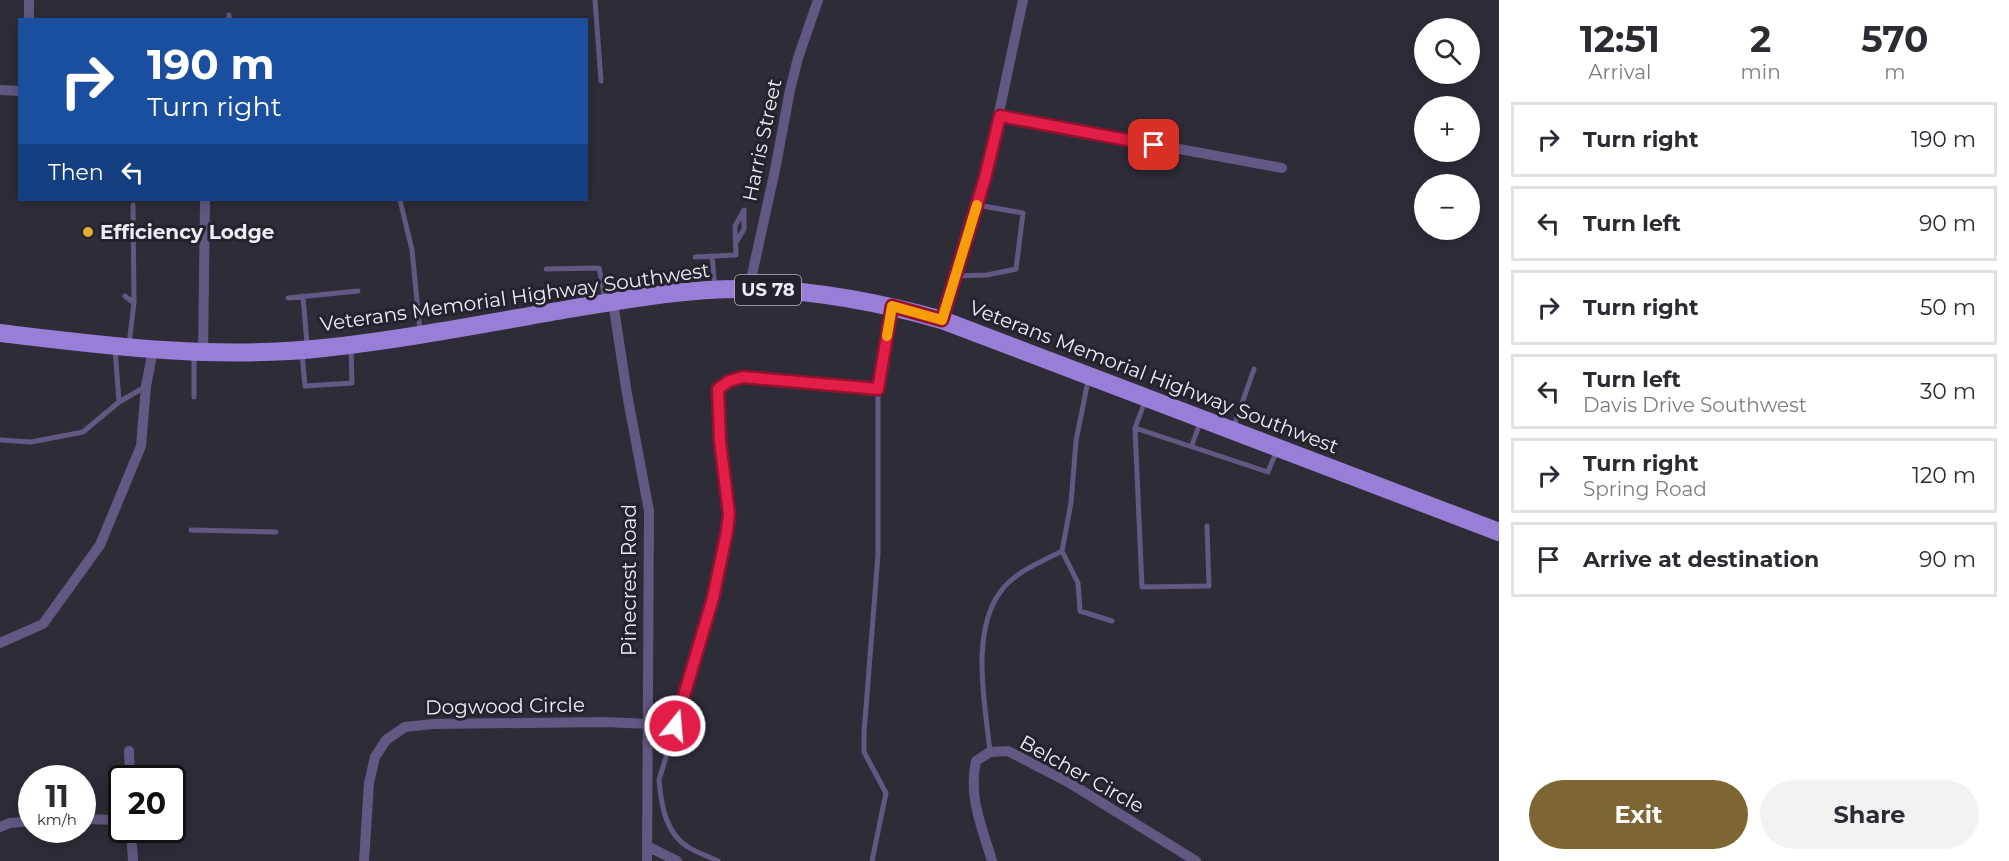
<!DOCTYPE html>
<meta charset="utf-8">
<style>
:root{--surface:#fff;--page:#f2f2f3;--text:#2b2b33;--muted:#7c7c81;--line:#e1e1e2;--accent:#7d6633}
body{margin:0;font-family:Montserrat,sans-serif;background:var(--page);color:var(--text);height:100vh;display:flex;flex-direction:column;font-size:22px;white-space:nowrap}
*{box-sizing:border-box;margin:0}
p{font-size:20px;color:var(--muted)}
.icon{flex:none;width:33px;height:33px;fill:none;stroke:currentColor;stroke-width:2;stroke-linecap:round;stroke-linejoin:round}
.map{position:relative;flex:1;overflow:hidden}
.drawer{display:flex;flex-direction:column;background:var(--surface);width:510px}
.drawer>*{flex:none}
.guide{position:absolute;left:18px;top:18px;width:570px;height:183px;border-radius:0px;box-shadow:0 3px 15px #0003;background:#1a4fa0;color:#fff;overflow:hidden}
.tools{position:absolute;left:1414px;top:18px;display:grid;gap:12px}
.tools a{display:grid;place-items:center;width:66px;height:66px;border-radius:50%;background:var(--surface);box-shadow:0 3px 15px #0003;font-size:30px}
.speed{position:absolute;left:18px;top:765px;display:flex;gap:12px;font-size:30px;font-weight:700;text-align:center}
.speed>*{display:grid;place-content:center;width:78px;height:78px;border-radius:50%;background:var(--surface);box-shadow:0 3px 15px #0003;line-height:1}
.speed small{font-size:15px;font-weight:400}
.speed .limit{border:3px solid #111;border-radius:9px;background:#fff;color:#111}
.pin{position:absolute;display:grid;place-items:center;width:51px;height:51px;color:#fff;margin:-26px;border-radius:12px;box-shadow:0 3px 9px #0006}
.me{position:absolute;width:66px;margin:-33px;rotate:17deg;stroke-linejoin:round;filter:drop-shadow(0 0 4px #0008)}
.turn{display:flex;align-items:center;gap:21px;height:126px;padding:0 30px;font-size:27px}
.turn .icon{width:78px;height:78px;stroke-width:2.5}
.turn b{display:block;font-size:42px;line-height:51px}
.then{display:flex;align-items:center;height:57px;padding:0 30px;background:#0003;gap:12px;font-size:22px}
.eta{display:flex;justify-content:space-evenly;align-items:center;height:102px;text-align:center}
.eta b{font-size:36px;font-weight:700;line-height:42px}
.primary-button{display:flex;gap:12px;margin-top:auto;padding:12px 30px}
.primary-button a{flex:1;height:69px;border-radius:36px;background:var(--accent);color:#fff;font-size:24px;font-weight:700;line-height:69px;text-align:center}
.primary-button a+a{background:var(--page);color:var(--text)}
ul{padding:0;list-style:none}
li{display:flex;align-items:center;gap:18px;height:75px;margin:0 12px 9px;padding:0 18px;border:3px solid var(--line);border-radius:0px}
li div{flex:1}
li b{display:block;font-size:22px}
li em{font-style:normal}
main{display:flex;flex:1;min-height:0}
.map>svg:first-child{display:block}
.lines{fill:none;stroke-linecap:round;stroke-linejoin:round}
.service{stroke:#635883;stroke-width:5}
.minor{stroke:#635883;stroke-width:10}
.primary{stroke:#977fd7;stroke-width:18}
.route-casing{stroke:#92132f;stroke-width:15}
.route{stroke:#e11d48;stroke-width:10}
.slow{stroke:#f59e0b;stroke-width:10}
.poi-dot{fill:#e1af34;stroke:#25222d;stroke-width:2}
.labels{text-anchor:middle;stroke-width:6;stroke-linejoin:round;paint-order:stroke}
.shield{fill:#25222d;stroke:#b2b0b8;stroke-width:1.5}
.shield-label{font-size:18px;font-weight:bold;fill:#efedf4}
.street-label{font-size:20px;fill:#efedf4;stroke:#25222d}
.poi-label{font-size:20px;font-weight:bold;fill:#efedf4;stroke:#25222d;text-anchor:start}
</style>
<main>
<div class="map">
<svg width="1499" height="861" viewBox="0 0 1499 861">
<rect width="100%" height="100%" fill="#2e2c37"/>
<g class="lines">
<!-- service -->
<path class="service" d="M595 0 601 81
M229 15V20
M400 200 412 250 420 331
M133 205 134 303
M737 241 744 229V211
M712 256 715 288
M695 257 736 255 735 226 744 210
M546 269 599 268 605 299
M955 276 987 275 1016 269 1023 213 977 205
M125 296 134 303 129 344
M303 296 307 345
M288 298 358 291
M194 354V397
M302 354 305 386 352 383 351 349
M1088 381 1076 441 1071 503 1062 551 1078 583 1080 611 1112 621
M1145 401 1135 428 1142 587 1209 586 1207 526
M119 402 145 387
M1234 426 1254 369
M1135 428 1268 472 1277 450
M0 440 31 442 83 432 119 402 115 348
M1192 445 1201 420
M191 530 276 532
M990 752C985 703 970 632 1001 591 1016 571 1041 562 1062 551
M718 861C708 856 697 853 688 847 665 833 661 803 659 780L703 634 718 581 727 531 728 514 720 441 718 389 728 381 743 377 783 383 878 389 891 311
M872 861 886 793 864 752V733L878 555V389"/>
<!-- minor -->
<path class="minor" d="M29 0V20
M0 90 20 91
M1000 116 1282 168
M747 289 750 284 775 170 790 90 798 58 818 0
M613 302 627 394 649 511 647 861
M942 320 985 178 1023 0
M203 353 205 200
M0 643 43 624 100 545 141 446 146 386 153 350
M129 751 130 778
M82 819 122 820
M0 827 10 823 32 821
M131 830 133 861
M647 846 677 861
M364 861 369 783 375 757 386 740 405 727 433 724 605 722 647 724
M992 861C982 827 968 797 976 761L990 752 1008 751 1068 782 1196 861"/>
<!-- primary -->
<path class="primary" d="M0 333C108 346 215 360 324 348 406 339 488 323 569 309 628 299 689 288 749 289 815 290 878 302 942 320L1499 532"/>
</g>
<g class="lines">
<defs>
<path id="route" d="M675 726 713 598 727 531 729 514 720 441 718 389 729 381 743 377 878 389 892 306 942 320 985 178 1000 116 1154 145"/>
</defs>
<!-- route casing -->
<use href="#route" class="route-casing"/>
<!-- route -->
<use href="#route" class="route"/>
<!-- slow -->
<path class="slow" d="M887 336 892 306 942 320 977 205"/>
</g>
<!-- markers -->
<circle class="poi-dot" cx="88" cy="232" r="6"/>
<g class="labels">
<!-- shield labels -->
<rect class="shield" x="735" y="275" width="66" height="30" rx="4.5"/>
<g class="shield-label">
<text x="768" y="296">US 78</text>
</g>
<!-- street labels -->
<g class="street-label">
<text transform="translate(762 140) rotate(-78)" y="7">Harris Street</text>
<text transform="translate(515 297) rotate(-8)" y="7">Veterans Memorial Highway Southwest</text>
<text transform="translate(1154 377) rotate(21)" y="7">Veterans Memorial Highway Southwest</text>
<text transform="translate(629 580) rotate(-90)" y="7">Pinecrest Road</text>
<text transform="translate(505 706) rotate(-1)" y="7">Dogwood Circle</text>
<text transform="translate(1082 774) rotate(29)" y="7">Belcher Circle</text>
</g>
<!-- poi labels -->
<g class="poi-label">
<text x="100" y="239">Efficiency Lodge</text>
</g>
</g>
</svg>
<div class="tools">
<a><svg class="icon" aria-label="search" viewBox="0 0 24 24"><circle cx="10" cy="10" r="6"/><path d="M15 15l6 6"/></svg></a>
<a>+</a>
<a>−</a>
</div>
<div class="speed"><div>11<small>km/h</small></div><div class="limit">20</div></div>
<div class="pin" style="left:1154px;top:145px;background:#d93025"><svg class="icon" aria-label="arrive" viewBox="0 0 24 24"><path d="M6 21V4h12l-3 4 3 4H6"/></svg></div>
<svg class="me" style="left:675px;top:726px" viewBox="-20 -20 40 40"><circle r="17" fill="#e11d48" stroke="#fff" stroke-width="3"/><path d="M0-11L8 9 0 5-8 9z" fill="#fff"/></svg>
<div class="guide">
<div class="turn"><svg class="icon" aria-label="right" viewBox="0 0 24 24"><path d="M7 20v-9h11M14 6l5 5-5 5"/></svg><div><b>190 m</b>Turn right</div></div>
<div class="then">Then<svg class="icon" aria-label="left" viewBox="0 0 24 24"><path d="M17 20v-9H6M10 6l-5 5 5 5"/></svg></div>
</div>
</div>
<section class="drawer">
<div class="eta">
<div><b>12:51</b><p>Arrival</p></div>
<div><b>2</b><p>min</p></div>
<div><b>570</b><p>m</p></div>
</div>
<ul>
<li><svg class="icon" aria-label="right" viewBox="0 0 24 24"><path d="M7 20v-9h11M14 6l5 5-5 5"/></svg><div><b>Turn right</b></div><em>190 m</em></li>
<li><svg class="icon" aria-label="left" viewBox="0 0 24 24"><path d="M17 20v-9H6M10 6l-5 5 5 5"/></svg><div><b>Turn left</b></div><em>90 m</em></li>
<li><svg class="icon" aria-label="right" viewBox="0 0 24 24"><path d="M7 20v-9h11M14 6l5 5-5 5"/></svg><div><b>Turn right</b></div><em>50 m</em></li>
<li><svg class="icon" aria-label="left" viewBox="0 0 24 24"><path d="M17 20v-9H6M10 6l-5 5 5 5"/></svg><div><b>Turn left</b><p>Davis Drive Southwest</p></div><em>30 m</em></li>
<li><svg class="icon" aria-label="right" viewBox="0 0 24 24"><path d="M7 20v-9h11M14 6l5 5-5 5"/></svg><div><b>Turn right</b><p>Spring Road</p></div><em>120 m</em></li>
<li><svg class="icon" aria-label="arrive" viewBox="0 0 24 24"><path d="M6 21V4h12l-3 4 3 4H6"/></svg><div><b>Arrive at destination</b></div><em>90 m</em></li>
</ul>
<div class="primary-button"><a>Exit</a><a>Share</a></div>
</section>
</main>
